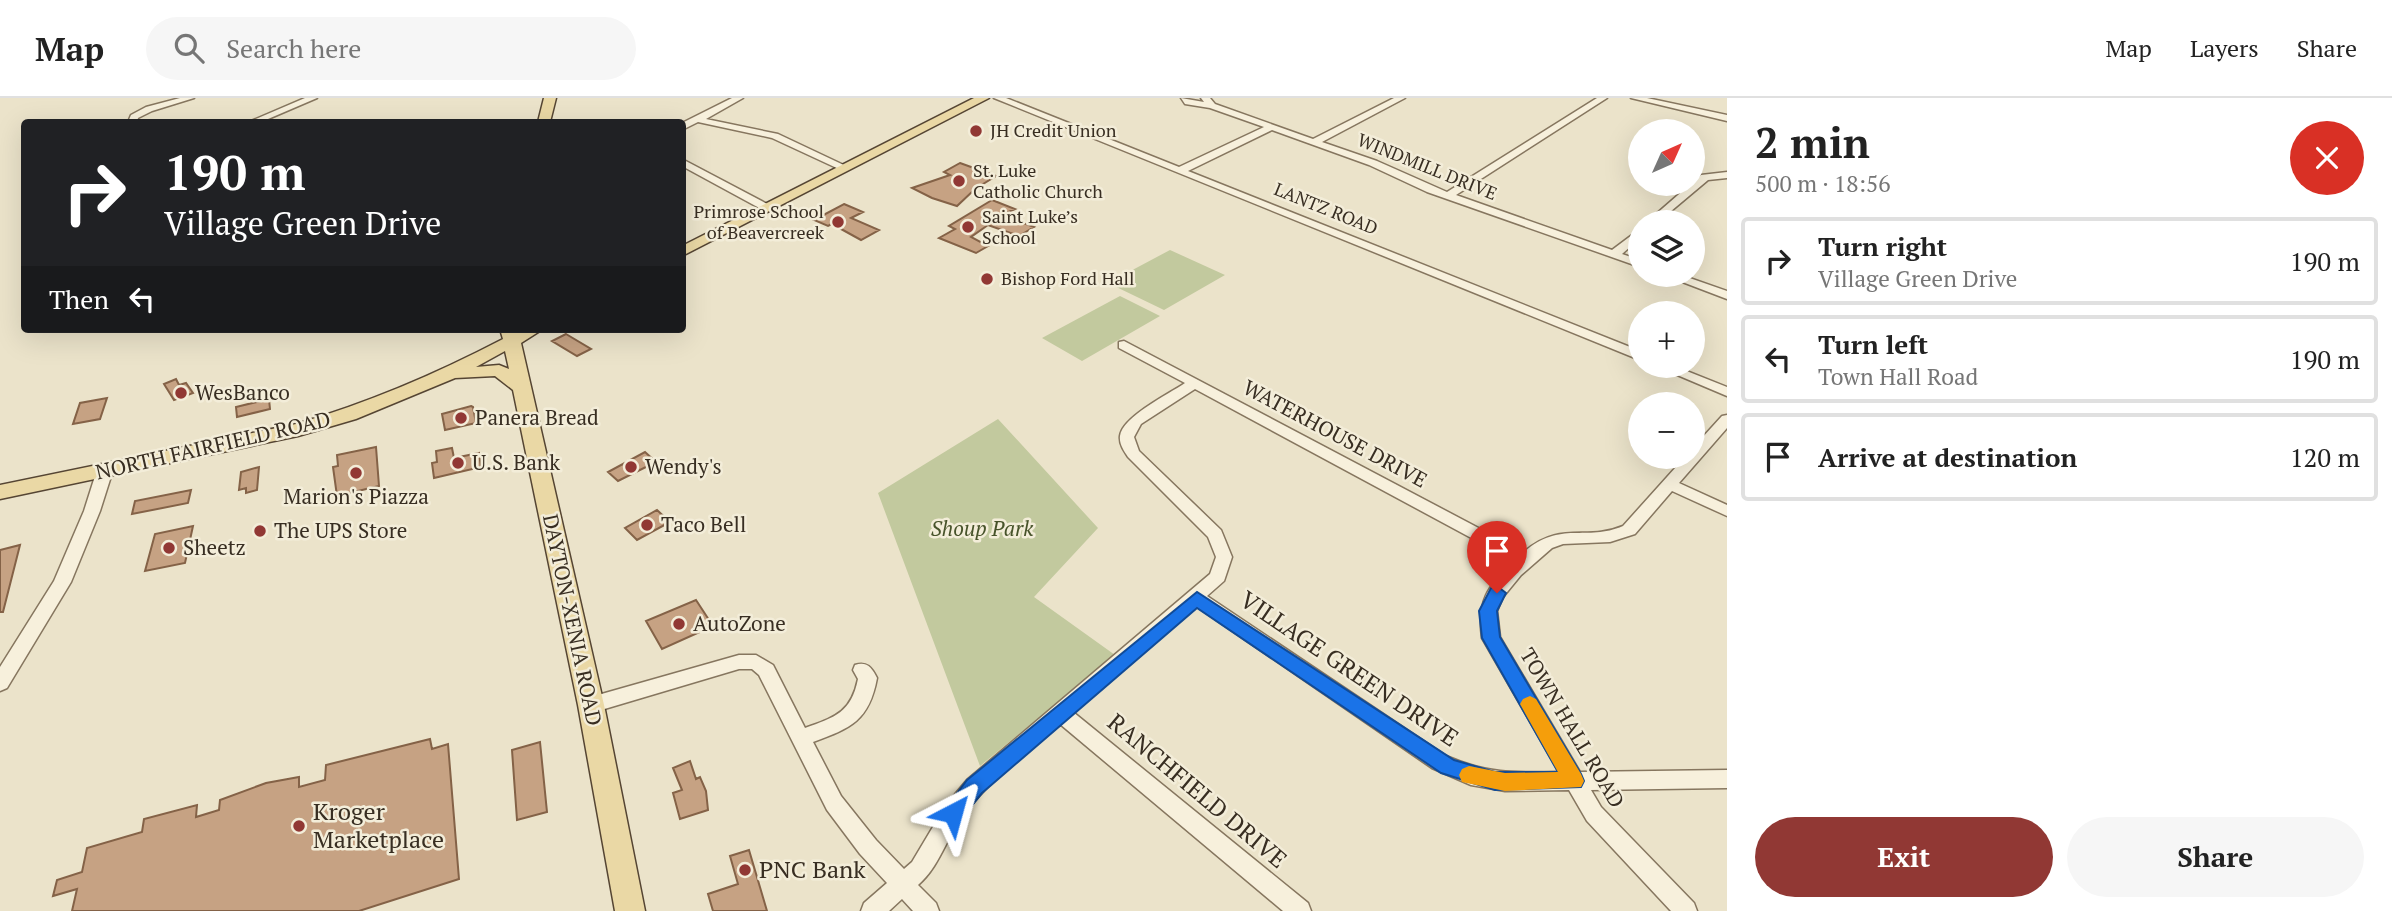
<!DOCTYPE html>
<meta charset="utf-8">
<style>
:root{--surface:#fff;--page:#f6f6f6;--text:#222;--muted:#767676;--line:#e0e0e0;--accent:#913834}
body{margin:0;font-family:"PT Serif",serif;background:var(--page);color:var(--text);height:100vh;display:flex;flex-direction:column;font-size:26px;white-space:nowrap}
*{box-sizing:border-box;margin:0}
p{font-size:23px;color:var(--muted)}
.icon{flex:none;width:38px;height:38px;fill:none;stroke:currentColor;stroke-width:2;stroke-linecap:round;stroke-linejoin:round}
.map{position:relative;flex:1;overflow:hidden}
.side{display:flex;flex-direction:column;background:var(--surface);width:665px}
.side>*{flex:none}
.guide{position:absolute;left:21px;top:21px;width:665px;height:214px;border-radius:7px;box-shadow:0 7px 28px #0002;background:#202124;color:#fff;overflow:hidden}
.needle{width:46px;rotate:45deg}
.controls{position:absolute;left:1628px;top:21px;display:grid;gap:14px}
.controls a{display:grid;place-items:center;width:77px;height:77px;border-radius:50%;background:var(--surface);box-shadow:0 7px 28px #0002;font-size:35px}
.pin{position:absolute;display:grid;place-items:center;width:60px;height:60px;color:#fff;margin:-72px -30px;border-radius:50% 50% 50% 0;rotate:-45deg;box-shadow:0 0 7px #0007}
.pin .icon{rotate:45deg}
.me{position:absolute;width:77px;margin:-38px;rotate:39deg;stroke-linejoin:round;filter:drop-shadow(0 0 5px #0008)}
.turn{display:flex;align-items:center;gap:24px;height:147px;padding:0 28px;font-size:32px}
.turn .icon{width:91px;height:91px;stroke-width:2.5}
.turn b{display:block;font-size:49px;line-height:60px}
.then{display:flex;align-items:center;height:66px;padding:0 28px;background:#0003;gap:14px;font-size:26px}
.round{display:grid;place-items:center;flex:none;width:74px;height:74px;border-radius:37px;background:var(--page)}
.head{display:flex;align-items:center;justify-content:space-between;height:119px;padding:0 28px}
h1{font-size:42px;font-weight:700;line-height:52px}
.button{display:flex;gap:14px;margin-top:auto;padding:14px 28px}
.button a{flex:1;height:80px;border-radius:42px;background:var(--accent);color:#fff;font-size:28px;font-weight:700;line-height:80px;text-align:center}
.button a+a{background:var(--page);color:var(--text)}
ul{padding:0;list-style:none}
li{display:flex;align-items:center;gap:21px;height:88px;margin:0 14px 10px;padding:0 14px;border:4px solid var(--line);border-radius:7px}
li div{flex:1}
li b{display:block;font-size:26px}
li em{font-style:normal}
header{display:flex;align-items:center;gap:42px;box-sizing:border-box;height:98px;padding:0 35px;background:var(--surface);border-bottom:2px solid var(--line)}
header strong{font-size:33px}
nav{display:flex;gap:38px;margin-inline-start:auto;font-size:24px}
.search{width:490px;height:63px;background:var(--page);display:flex;align-items:center;gap:18px;box-sizing:border-box;padding:0 24px;border-radius:38px;color:var(--muted);font-size:26px}
main{display:flex;flex:1;min-height:0}
.map>svg:first-child{display:block}
.green{fill:#c2c99e}
.building{fill:#c6a283;stroke:#846247;stroke-width:2}
.lines{fill:none;stroke-linecap:round;stroke-linejoin:round}
.minor-casing{stroke:#86765f;stroke-width:3}
.major-casing{stroke:#554533;stroke-width:3}
.minor{fill:#f7f0dc;fill-rule:evenodd}
.major{fill:#ead8a5;fill-rule:evenodd}
.route{fill:#1a73e8;stroke:#114b97;stroke-width:2}
.slow{fill:#f59e0b}
.poi-dot{fill:#913834;stroke:#f3edd9;stroke-width:2.5}
.labels{text-anchor:middle;stroke-width:5;stroke-linejoin:round;paint-order:stroke}
.far-poi-label{font-size:18px;fill:#382e22;stroke:#f3edd9;text-anchor:start}
.far-street-label{font-size:18px;fill:#382e22;stroke:#f3edd9}
.poi-label{font-size:21px;fill:#382e22;stroke:#f3edd9;text-anchor:start}
.street-label{font-size:21px;fill:#382e22;stroke:#f3edd9}
.park-label{font-size:21px;font-style:italic;fill:#47532a;stroke:#f3edd9}
.near-street-label{font-size:24px;fill:#382e22;stroke:#f3edd9}
.near-poi-label{font-size:24px;fill:#382e22;stroke:#f3edd9;text-anchor:start}
</style>
<header>
<strong>Map</strong>
<div class="search"><svg class="icon" aria-label="search" viewBox="0 0 24 24"><circle cx="10" cy="10" r="6"/><path d="M15 15l6 6"/></svg>Search here</div>
<nav><a>Map</a><a>Layers</a><a>Share</a></nav>
</header>
<main>
<div class="map">
<svg width="1727" height="813" viewBox="0 0 1727 813">
<rect width="100%" height="100%" fill="#ebe3ca"/>
<!-- green -->
<path class="green" d="M1170 152 1225 177 1164 212 1108 185Z
M1120 198 1160 218 1082 263 1042 240Z
M998 321 1098 430 1034 499 1115 557 980 668 878 395Z"/>
<!-- building -->
<path class="building" d="M960 65 996 78 975 91 957 108 932 100 912 90 950 77 944 74Z
M992 102 1015 111 1002 117 1034 129 1019 138 988 127 971 139 988 148 976 155 939 140 955 131 949 128Z
M844 106 863 114 851 120 879 132 861 142 832 126 828 128 814 122Z
M566 236 591 251 577 258 552 243Z
M176 281 179 287 186 285 193 295 174 302 164 286Z
M107 300 100 321 73 326 80 305Z
M269 301 270 311 237 319 236 309Z
M471 308 473 309 476 325 445 332 442 316Z
M376 349 379 388 337 398 333 369 338 368 337 357Z
M452 350 454 360 479 355 481 369 434 380 432 365 437 364 436 353Z
M645 354 656 364 618 383 608 374Z
M259 369 257 392 246 395V390L239 392 241 374Z
M191 392 188 405 132 416 135 403Z
M657 412 670 424 637 442 625 430Z
M193 428 185 465 145 473 155 436Z
M20 447 3 514H0V452Z
M696 502 713 528 662 551 646 523Z
M430 641 432 651 448 646 459 781 359 813H72L77 791 53 798 57 782 82 774 87 750 142 734 144 721 197 707 196 719 219 712 220 702 266 685 299 679V689L325 682 326 667Z
M540 644 547 714 517 722 512 652Z
M690 663 696 681 700 679 706 693 708 712 680 721 673 695 682 692 673 670Z
M749 752 767 813H713L708 796 738 786 730 758Z"/>
<g class="lines">
<defs>
<path id="minor" d="M180 0H194L152 13 138 20 137 24H128L131 17 146 9Z
M305 0H317L261 24H249Z
M732 0H743L706 21 778 36 850 70 841 72 772 40 698 24 682 32V25Z
M994 0H1006L1179 69 1264 29 1210 10 1185 6 1181 0 1204 4 1201 0H1210L1215 6 1313 41 1394 0H1405L1322 44 1377 63 1447 94 1597 0H1607L1456 97 1612 152 1640 131V140L1622 156 1640 162V169L1427 94 1369 67 1272 32 1188 73 1640 253V262Z
M1631 0H1647L1727 17V23Z
M682 61 771 108 772 110 763 112 682 68Z
M1727 74V80L1708 82 1658 124H1647L1701 77Z
M1664 177H1681L1727 193V201Z
M1124 243 1524 454C1561 422 1586 444 1623 428L1685 359H1692V351L1722 318 1727 317V330L1679 385 1727 407V418L1672 393 1635 436 1610 444 1563 446 1552 450 1521 477 1503 499 1497 513 1500 539 1580 674 1727 672V690L1591 692 1601 709 1694 805 1697 813H1671L1587 723 1569 692 1505 693 1471 687 1432 670 1196 508 1073 614 1308 805 1311 813H1283L1060 626C1026 655 988 683 962 719 946 741 939 769 918 787L936 805 939 813H913L902 801 889 813H861L864 805 887 785 860 756 827 712 759 577 752 571H739L591 615 584 613 581 607 584 601 591 599 739 557H756L773 567 805 630C835 619 851 615 858 581L853 572 855 567C867 563 872 570 877 580 869 623 851 630 813 644L841 698 876 742 904 771 912 764 946 707 967 682 1210 476 1216 459 1208 439 1128 359C1124 353 1119 346 1120 338 1122 319 1169 296 1185 285L1119 250V244ZM1195 291 1514 463C1487 490 1477 502 1482 540L1559 674C1514 675 1488 676 1446 658L1207 498 1224 483 1232 459 1221 432 1139 353 1134 339 1141 326Z
M1656 268H1674L1727 289V298Z
M105 367 113 372 100 413 71 484 7 590 0 593V569L54 483 84 413 97 372Z"/>
<path id="major" d="M544 0H556L550 24H538Z
M974 0H989L682 158V148Z
M500 231H543L521 245 604 607 645 813H615L578 607 513 292 495 278 455 280 356 321 298 338 0 401V387L296 326C368 305 436 276 503 241ZM505 253 509 271 499 267 476 269Z"/>
</defs>
<!-- minor casing -->
<use href="#minor" class="minor-casing"/>
<!-- major casing -->
<use href="#major" class="major-casing"/>
<!-- minor -->
<use href="#minor" class="minor"/>
<!-- major -->
<use href="#major" class="major"/>
</g>
<!-- route -->
<path class="route" d="M1497 488 1506 495 1497 513 1500 539 1581 676 1584 683 1581 689 1495 692 1441 675 1197 510 982 695 961 721 953 724 946 721 942 715 967 682 1197 494 1454 662 1495 674H1558L1482 540 1479 513 1491 490Z"/>
<!-- slow -->
<path class="slow" d="M1530 598 1536 601 1581 676 1584 683 1581 689 1505 693 1462 684 1459 677 1462 671 1469 668 1505 675 1558 674 1520 606 1523 601Z"/>
<!-- markers -->
<g class="poi-dot">
<circle cx="976" cy="33" r="7"/>
<circle cx="959" cy="83" r="7"/>
<circle cx="838" cy="124" r="7"/>
<circle cx="968" cy="129" r="7"/>
<circle cx="987" cy="181" r="7"/>
<circle cx="181" cy="295" r="7"/>
<circle cx="461" cy="320" r="7"/>
<circle cx="458" cy="365" r="7"/>
<circle cx="631" cy="369" r="7"/>
<circle cx="356" cy="375" r="7"/>
<circle cx="647" cy="427" r="7"/>
<circle cx="260" cy="433" r="7"/>
<circle cx="169" cy="450" r="7"/>
<circle cx="679" cy="526" r="7"/>
<circle cx="299" cy="728" r="7"/>
<circle cx="745" cy="772" r="7"/>
</g>
<g class="labels">
<!-- far-poi labels -->
<g class="far-poi-label">
<text x="990" y="39">JH Credit Union</text>
<text x="973" y="79">St. Luke<tspan x="973" dy="21">Catholic Church</tspan></text>
<text x="824" y="120" text-anchor="end">Primrose School<tspan x="824" dy="21">of Beavercreek</tspan></text>
<text x="982" y="125">Saint Luke’s<tspan x="982" dy="21">School</tspan></text>
<text x="1001" y="187">Bishop Ford Hall</text>
</g>
<!-- far-street labels -->
<g class="far-street-label">
<text transform="translate(1427 69) rotate(22)" y="6">WINDMILL DRIVE</text>
<text transform="translate(1326 111) rotate(22)" y="6">LANTZ ROAD</text>
</g>
<!-- poi labels -->
<g class="poi-label">
<text x="195" y="302">WesBanco</text>
<text x="475" y="327">Panera Bread</text>
<text x="472" y="372">U.S. Bank</text>
<text x="645" y="376">Wendy's</text>
<text x="356" y="406" text-anchor="middle">Marion's Piazza</text>
<text x="661" y="434">Taco Bell</text>
<text x="274" y="440">The UPS Store</text>
<text x="183" y="457">Sheetz</text>
<text x="693" y="533">AutoZone</text>
</g>
<!-- street labels -->
<g class="street-label">
<text transform="translate(1335 336) rotate(28)" y="7">WATERHOUSE DRIVE</text>
<text transform="translate(213 348) rotate(-13)" y="7">NORTH FAIRFIELD ROAD</text>
<text transform="translate(572 522) rotate(78)" y="7">DAYTON-XENIA ROAD</text>
<text transform="translate(1572 630) rotate(59)" y="7">TOWN HALL ROAD</text>
</g>
<!-- park labels -->
<g class="park-label">
<text x="982" y="438">Shoup Park</text>
</g>
<!-- near-street labels -->
<g class="near-street-label">
<text transform="translate(1349 571) rotate(34)" y="8">VILLAGE GREEN DRIVE</text>
<text transform="translate(1197 693) rotate(40)" y="8">RANCHFIELD DRIVE</text>
</g>
<!-- near-poi labels -->
<g class="near-poi-label">
<text x="313" y="722">Kroger<tspan x="313" dy="28">Marketplace</tspan></text>
<text x="759" y="780">PNC Bank</text>
</g>
</g>
</svg>
<div class="controls">
<a><svg class="needle" viewBox="-14 -14 28 28"><path d="M0-13l5 13h-10z" fill="#e53935"/><path d="M0 13l5-13h-10z" fill="#767676"/></svg></a>
<a><svg class="icon" aria-label="layers" viewBox="0 0 24 24"><path d="M12 4l9 5-9 5-9-5zM3 14l9 5 9-5"/></svg></a>
<a>+</a>
<a>−</a>
</div>
<div class="pin" style="left:1497px;top:495px;background:#d93025"><svg class="icon" aria-label="arrive" viewBox="0 0 24 24"><path d="M6 21V4h12l-3 4 3 4H6"/></svg></div>
<svg class="me" style="left:953px;top:715px" viewBox="-20 -20 40 40"><path d="M0-17L14 15 0 8-14 15z" fill="#1a73e8" stroke="#fff" stroke-width="4"/></svg>
<div class="guide">
<div class="turn"><svg class="icon" aria-label="right" viewBox="0 0 24 24"><path d="M7 20v-9h11M14 6l5 5-5 5"/></svg><div><b>190 m</b>Village Green Drive</div></div>
<div class="then">Then<svg class="icon" aria-label="left" viewBox="0 0 24 24"><path d="M17 20v-9H6M10 6l-5 5 5 5"/></svg></div>
</div>
</div>
<section class="side">
<div class="head"><div><h1>2 min</h1><p>500 m · 18:56</p></div><a class="round" style="background:#d93025;color:#fff"><svg class="icon" aria-label="close" viewBox="0 0 24 24"><path d="M6 6l12 12M18 6L6 18"/></svg></a></div>
<ul>
<li><svg class="icon" aria-label="right" viewBox="0 0 24 24"><path d="M7 20v-9h11M14 6l5 5-5 5"/></svg><div><b>Turn right</b><p>Village Green Drive</p></div><em>190 m</em></li>
<li><svg class="icon" aria-label="left" viewBox="0 0 24 24"><path d="M17 20v-9H6M10 6l-5 5 5 5"/></svg><div><b>Turn left</b><p>Town Hall Road</p></div><em>190 m</em></li>
<li><svg class="icon" aria-label="arrive" viewBox="0 0 24 24"><path d="M6 21V4h12l-3 4 3 4H6"/></svg><div><b>Arrive at destination</b></div><em>120 m</em></li>
</ul>
<div class="button"><a>Exit</a><a>Share</a></div>
</section>
</main>
